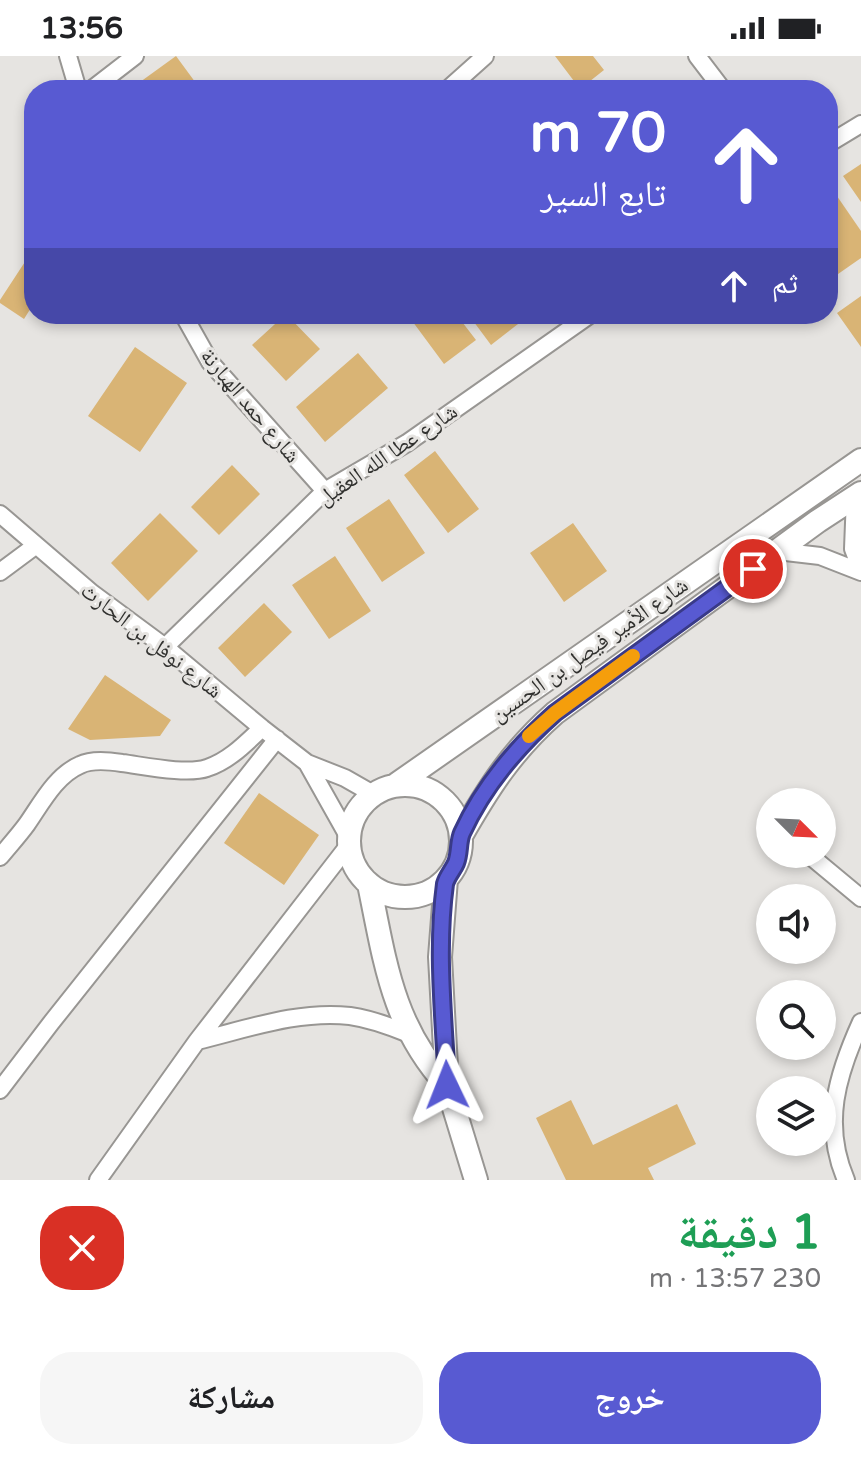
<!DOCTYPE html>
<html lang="ar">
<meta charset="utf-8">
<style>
:root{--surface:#fff;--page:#f6f6f6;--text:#202124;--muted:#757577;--accent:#585ad2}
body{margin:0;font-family:"Varela Round","Noto Naskh Arabic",sans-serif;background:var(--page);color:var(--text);direction:rtl;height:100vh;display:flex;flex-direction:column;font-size:30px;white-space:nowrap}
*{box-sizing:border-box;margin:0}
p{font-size:26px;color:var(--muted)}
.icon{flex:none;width:44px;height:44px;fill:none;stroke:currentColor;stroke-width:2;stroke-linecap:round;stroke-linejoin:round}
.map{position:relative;height:1124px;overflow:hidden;direction:ltr}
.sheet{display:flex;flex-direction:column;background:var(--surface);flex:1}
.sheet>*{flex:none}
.guide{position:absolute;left:24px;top:24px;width:814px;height:244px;border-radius:32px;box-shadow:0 4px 12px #0003;direction:rtl;background:#585ad2;color:#fff;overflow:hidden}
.needle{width:52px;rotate:114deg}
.fabs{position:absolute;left:756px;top:732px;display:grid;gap:16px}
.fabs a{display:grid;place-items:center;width:80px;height:80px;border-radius:50%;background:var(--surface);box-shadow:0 4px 12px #0003;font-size:40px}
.pin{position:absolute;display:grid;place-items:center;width:68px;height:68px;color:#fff;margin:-34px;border:4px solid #fff;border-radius:50%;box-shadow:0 2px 8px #0007}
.me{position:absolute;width:88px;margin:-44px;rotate:358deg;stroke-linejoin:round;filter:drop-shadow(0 0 6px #0008)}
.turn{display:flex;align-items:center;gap:28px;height:168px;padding:0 40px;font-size:36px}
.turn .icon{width:104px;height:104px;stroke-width:2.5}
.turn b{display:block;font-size:56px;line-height:68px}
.then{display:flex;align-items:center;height:76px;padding:0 40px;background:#0003;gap:16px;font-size:30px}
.round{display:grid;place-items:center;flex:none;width:84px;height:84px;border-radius:32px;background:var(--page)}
.overview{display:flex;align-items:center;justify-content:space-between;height:136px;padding:0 40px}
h1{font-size:48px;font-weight:700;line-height:60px;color:#1e9e55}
.primary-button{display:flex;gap:16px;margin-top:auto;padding:16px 40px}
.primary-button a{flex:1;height:92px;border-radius:32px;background:var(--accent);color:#fff;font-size:32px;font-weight:700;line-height:92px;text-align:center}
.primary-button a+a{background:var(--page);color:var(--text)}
.status{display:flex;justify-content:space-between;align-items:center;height:56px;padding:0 40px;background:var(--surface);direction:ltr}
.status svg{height:22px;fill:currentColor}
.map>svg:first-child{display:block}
.building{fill:#d9b475}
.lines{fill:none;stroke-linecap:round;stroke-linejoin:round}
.street-casing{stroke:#989693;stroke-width:20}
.secondary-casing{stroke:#989693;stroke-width:26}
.street{stroke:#fff;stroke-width:16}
.secondary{stroke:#fff;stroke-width:22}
.route-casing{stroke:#393a88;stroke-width:20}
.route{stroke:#585ad2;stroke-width:14}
.slow{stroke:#f59e0b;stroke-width:14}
.labels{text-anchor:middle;stroke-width:6;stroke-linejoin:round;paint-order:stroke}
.street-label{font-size:22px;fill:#31312f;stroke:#e6e4e1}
</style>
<div class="status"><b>13:56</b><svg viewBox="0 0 49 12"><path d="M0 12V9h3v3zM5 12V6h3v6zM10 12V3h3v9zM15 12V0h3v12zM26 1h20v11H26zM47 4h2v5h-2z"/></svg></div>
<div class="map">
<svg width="861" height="1124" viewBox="0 0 861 1124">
<rect width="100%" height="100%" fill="#e6e4e1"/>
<!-- building -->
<path class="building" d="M176 0 201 34H129Z
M555 0H593L604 14 580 33Z
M861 108V146L843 120Z
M828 127 861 175V202L828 225Z
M34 192V247L24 263 0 247V244Z
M861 240V291L837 257Z
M286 258 320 293 286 325 252 289Z
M407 258H456L476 284 444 308Z
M468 258H531L491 289Z
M135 291 187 327 140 396 88 360Z
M358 297 388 332 325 386 296 351Z
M435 395 479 453 448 477 404 419Z
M232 409 260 438 219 479 191 451Z
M389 443 425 497 382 526 346 472Z
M160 457 198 495 148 545 111 507Z
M573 467 607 515 564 546 530 497Z
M335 500 371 555 329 583 292 529Z
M264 547 292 576 245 621 218 592Z
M105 619 171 664 160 680 90 684 68 673Z
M259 737 319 779 284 829 224 787Z
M571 1044 593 1089 677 1048 696 1088 648 1112 654 1124H566L536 1062Z"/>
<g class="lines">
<defs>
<path id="street" d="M68 0 78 34
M697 0 723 34
M91 34 135 0
M447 34 485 0
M828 88 861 68
M183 258 210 306 325 435
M855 441 853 493 861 514
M0 458 92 537 165 591 262 672 307 707 345 722 373 738
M777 495 820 500 861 516
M0 516 35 490
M165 591 325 435 407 387 591 258
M307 707 348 780
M808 798 861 842
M0 801C9 790 19 779 27 768 41 748 56 719 80 709 92 703 109 705 122 707 145 710 187 719 207 712 229 705 246 687 262 672
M197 985C247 973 299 954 350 960 371 963 390 970 409 978
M0 1034 51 967 277 683
M98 1124 197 985 348 790
M846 1124C822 1068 837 1019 861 966"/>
<path id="secondary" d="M397 728 861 404
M349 785a56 56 0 1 1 112 0a56 56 0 1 1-112 0Z
M461 780C489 731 512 695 555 657L818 465 861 437
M446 823 440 901 447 1029 476 1124
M369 828C385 905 392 969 447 1029"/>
</defs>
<!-- street casing -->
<use href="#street" class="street-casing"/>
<!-- secondary casing -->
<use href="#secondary" class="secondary-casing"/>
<!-- street -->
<use href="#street" class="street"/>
<!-- secondary -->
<use href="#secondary" class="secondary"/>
</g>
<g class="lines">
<defs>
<path id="route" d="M447 1029C444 962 436 895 445 828 447 820 453 814 456 807 460 797 458 786 462 777 483 731 518 690 555 657L753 513"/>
</defs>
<!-- route casing -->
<use href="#route" class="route-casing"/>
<!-- route -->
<use href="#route" class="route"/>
<!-- slow -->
<path class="slow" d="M529 680 555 657 633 600"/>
</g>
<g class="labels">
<!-- street labels -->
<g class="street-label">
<text transform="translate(251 349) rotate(50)" y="8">شارع حمد الهبارنة</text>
<text transform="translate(387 398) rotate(-34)" y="8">شارع عطا الله العقيل</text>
<text transform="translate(152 584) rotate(38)" y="8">شارع نوفل بن الحارث</text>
<text transform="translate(589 593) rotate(-35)" y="8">شارع الأمير فيصل بن الحسين</text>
</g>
</g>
</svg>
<div class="fabs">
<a><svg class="needle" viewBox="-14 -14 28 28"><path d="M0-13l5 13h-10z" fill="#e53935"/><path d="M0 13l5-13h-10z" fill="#757577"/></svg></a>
<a><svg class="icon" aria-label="sound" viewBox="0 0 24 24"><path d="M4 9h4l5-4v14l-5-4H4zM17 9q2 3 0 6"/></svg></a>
<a><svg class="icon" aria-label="search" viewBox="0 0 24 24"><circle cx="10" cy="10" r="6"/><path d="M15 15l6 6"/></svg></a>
<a><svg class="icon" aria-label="layers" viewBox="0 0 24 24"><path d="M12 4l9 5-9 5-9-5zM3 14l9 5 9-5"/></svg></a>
</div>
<div class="pin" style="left:753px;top:513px;background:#d93025"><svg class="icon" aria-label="arrive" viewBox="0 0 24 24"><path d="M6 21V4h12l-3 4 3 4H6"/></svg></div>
<svg class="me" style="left:447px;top:1029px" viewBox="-20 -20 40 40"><path d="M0-17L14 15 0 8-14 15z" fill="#585ad2" stroke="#fff" stroke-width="4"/></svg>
<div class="guide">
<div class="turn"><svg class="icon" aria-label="ahead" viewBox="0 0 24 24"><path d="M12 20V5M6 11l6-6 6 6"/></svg><div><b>70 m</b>تابع السير</div></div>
<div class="then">ثم<svg class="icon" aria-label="ahead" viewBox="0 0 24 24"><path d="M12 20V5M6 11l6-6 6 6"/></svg></div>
</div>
</div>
<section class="sheet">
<div class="overview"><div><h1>1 دقيقة</h1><p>230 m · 13:57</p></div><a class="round" style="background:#d93025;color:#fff"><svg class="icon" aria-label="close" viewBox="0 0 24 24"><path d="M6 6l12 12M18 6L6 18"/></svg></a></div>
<div class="primary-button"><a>خروج</a><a>مشاركة</a></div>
</section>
